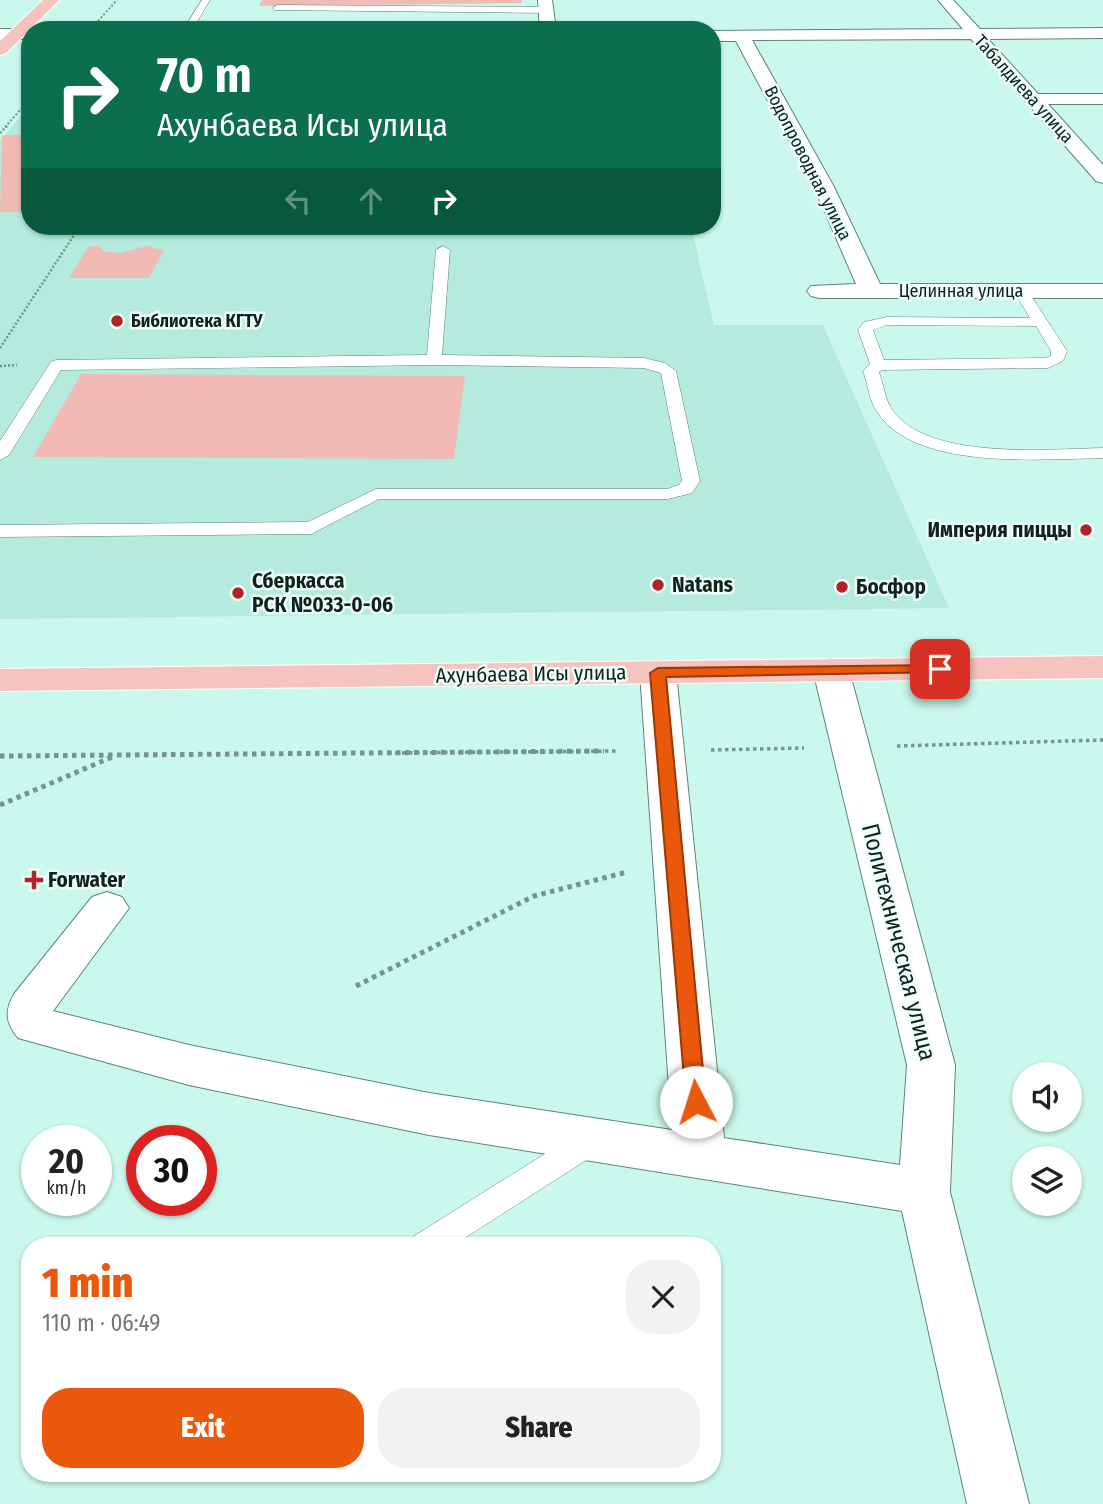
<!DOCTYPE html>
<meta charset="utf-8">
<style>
:root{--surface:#fff;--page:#f2f2f2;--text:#222;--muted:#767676;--accent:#ea580c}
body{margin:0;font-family:"Fira Sans Condensed",sans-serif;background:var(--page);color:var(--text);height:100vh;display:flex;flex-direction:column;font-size:26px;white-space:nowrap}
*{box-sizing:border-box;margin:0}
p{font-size:23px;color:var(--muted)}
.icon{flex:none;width:38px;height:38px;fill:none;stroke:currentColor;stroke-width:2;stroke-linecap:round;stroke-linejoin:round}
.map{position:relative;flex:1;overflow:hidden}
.panel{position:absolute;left:21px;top:1237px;width:700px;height:245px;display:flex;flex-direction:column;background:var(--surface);border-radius:28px;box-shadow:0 2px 5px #0004}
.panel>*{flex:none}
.top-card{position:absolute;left:21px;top:21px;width:700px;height:214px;border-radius:28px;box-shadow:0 2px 5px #0004;background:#0b6e4f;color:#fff;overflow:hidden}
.tools{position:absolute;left:1012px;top:1062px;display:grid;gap:14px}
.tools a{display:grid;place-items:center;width:70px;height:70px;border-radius:50%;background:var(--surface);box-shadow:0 2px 5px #0004;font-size:35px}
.speed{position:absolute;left:21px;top:1125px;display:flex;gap:14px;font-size:35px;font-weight:700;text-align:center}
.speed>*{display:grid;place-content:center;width:91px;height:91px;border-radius:50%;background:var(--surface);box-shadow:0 2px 5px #0004;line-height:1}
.speed small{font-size:18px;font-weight:400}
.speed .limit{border:10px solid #d22;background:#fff;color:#111}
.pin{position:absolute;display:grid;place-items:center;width:60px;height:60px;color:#fff;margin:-30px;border-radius:14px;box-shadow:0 4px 10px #0006}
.me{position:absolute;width:77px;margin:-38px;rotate:355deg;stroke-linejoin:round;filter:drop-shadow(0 0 5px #0008)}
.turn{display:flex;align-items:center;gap:24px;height:147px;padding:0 21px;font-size:32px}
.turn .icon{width:91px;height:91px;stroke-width:2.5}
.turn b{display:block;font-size:49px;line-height:60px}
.lanes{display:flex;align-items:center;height:66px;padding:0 21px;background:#0003;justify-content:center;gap:35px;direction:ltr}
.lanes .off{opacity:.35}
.round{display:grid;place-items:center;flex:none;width:74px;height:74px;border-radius:28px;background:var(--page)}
.overview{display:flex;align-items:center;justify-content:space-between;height:119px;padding:0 21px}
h1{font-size:42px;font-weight:800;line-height:52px;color:var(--accent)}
.primary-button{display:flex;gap:14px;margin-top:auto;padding:14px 21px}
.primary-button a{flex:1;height:80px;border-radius:28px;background:var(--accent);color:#fff;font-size:28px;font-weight:800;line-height:80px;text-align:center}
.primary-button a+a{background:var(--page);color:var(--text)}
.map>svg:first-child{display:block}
.built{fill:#b5ebdd}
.green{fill:#f1bab4}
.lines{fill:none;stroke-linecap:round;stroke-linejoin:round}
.service-casing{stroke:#5b857b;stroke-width:1}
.minor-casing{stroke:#5b857b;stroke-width:2}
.primary-casing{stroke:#fff;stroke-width:2}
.path-far3{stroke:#75958d;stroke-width:2;stroke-dasharray:2 2;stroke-linecap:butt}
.path-far2{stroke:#75958d;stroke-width:2.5;stroke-dasharray:2 2;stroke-linecap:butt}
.path-far1{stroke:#75958d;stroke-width:3.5;stroke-dasharray:3.5 3.5;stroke-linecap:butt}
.path{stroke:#75958d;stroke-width:5;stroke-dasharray:4.5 4.5;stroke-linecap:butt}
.service{fill:#fff;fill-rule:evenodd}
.minor{fill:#fff;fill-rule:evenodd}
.primary{fill:#f5c4c0;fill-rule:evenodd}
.route{fill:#ea580c;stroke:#983908;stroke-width:2}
.poi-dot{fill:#b32227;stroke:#edfef9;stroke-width:2.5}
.labels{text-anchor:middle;stroke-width:5;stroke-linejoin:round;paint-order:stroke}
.far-street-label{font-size:18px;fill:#11221e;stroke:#edfef9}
.far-poi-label{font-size:18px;font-weight:bold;fill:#11221e;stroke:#edfef9;text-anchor:start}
.poi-label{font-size:21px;font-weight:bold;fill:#11221e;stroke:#edfef9;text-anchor:start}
.street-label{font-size:21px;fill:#11221e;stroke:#edfef9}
.near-street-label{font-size:24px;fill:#11221e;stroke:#edfef9}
</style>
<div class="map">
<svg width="1103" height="1504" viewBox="0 0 1103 1504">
<rect width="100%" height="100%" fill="#cbf8ec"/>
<!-- built -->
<path class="built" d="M30 105V226H691L714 325H823L949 608 0 619V141Z"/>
<!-- green -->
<path class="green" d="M262 0H522V3L259 6Z
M2 135H30V212H0Z
M152 245 151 248 164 250 149 278H69L89 246H100L102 251 120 253Z
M81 374 465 376 454 459 33 457Z"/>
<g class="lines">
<defs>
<path id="service" d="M202 0H210L192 30H183Z
M277 5 545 7 549 10 545 13 274 10 273 8Z
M443 246 450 250 442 355 644 358 665 363 676 371 700 481 692 493 668 499H379L311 534 0 537V525L308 522 376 489H667L679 485 682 481 661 373 644 368 434 365 61 370 9 455 0 460V441L51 362 56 360 427 355 436 250Z
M1021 287 1026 288 1067 351 1063 361 1048 368 882 370 879 372C883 383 885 398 891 408 924 461 1049 449 1103 448V458C1042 459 915 471 877 412 869 400 868 384 863 371L870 364 858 330 864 322 887 317 1030 318 1014 291ZM887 325 1036 326 1051 351V356L1045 358 884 360 873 330Z
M591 1128 602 1132 606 1141 602 1150 452 1246H409L414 1236 580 1132Z"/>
<path id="minor" d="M538 0H552L556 30H540Z
M938 0H953L980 29 1103 28V38L988 39 1038 94H1103V104H1048L1103 165V183L1096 181 971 39 752 40 834 187 880 284H1103V298H819L811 296 807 291 811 286 856 284 814 187 736 41H712V31L963 29Z
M0 29H30L32 30H30V39H0Z
M831 659 844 662 849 670 955 1065 950 1192 1029 1504H967L902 1211 429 1135 189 1085 18 1038C6 1023 4 1012 14 994L92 897 107 892 122 897 129 908 53 1011 189 1045 429 1093 672 1130 640 673 645 665 658 662 671 665 676 673 724 1138 900 1165 907 1065 813 670 818 662Z"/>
<path id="primary" d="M43 0H59L6 53 0 55V41Z
M1103 656V678L0 691V669Z"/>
</defs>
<!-- service casing -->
<use href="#service" class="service-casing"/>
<!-- minor casing -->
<use href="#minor" class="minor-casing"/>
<!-- primary casing -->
<use href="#primary" class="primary-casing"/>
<!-- path-far3 -->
<path class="path-far3" d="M90 30 117 0
M5 127 30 99"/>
<!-- path-far2 -->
<path class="path-far2" d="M0 133 7 126
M0 348 80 226
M0 366 17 365"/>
<!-- path-far1 -->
<path class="path-far1" d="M897 746 1103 740
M711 750 804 748
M388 753 619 751"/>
<!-- path -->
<path class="path" d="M0 756 604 751
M0 805 112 757
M356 986 534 896 627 872"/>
<!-- service -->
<use href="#service" class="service"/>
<!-- minor -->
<use href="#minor" class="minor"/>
<!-- primary -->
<use href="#primary" class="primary"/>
</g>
<!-- route -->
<path class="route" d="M940 665 947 669 945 672 666 677 706 1102 703 1109 696 1111 689 1109 686 1102 650 673 658 668Z"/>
<!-- markers -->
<g class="poi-dot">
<circle cx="117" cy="321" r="7"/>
<circle cx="1086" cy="530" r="7"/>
<circle cx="658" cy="585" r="7"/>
<circle cx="842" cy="587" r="7"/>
<circle cx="238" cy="593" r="7"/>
<path d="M30.5 869.5h7v7h7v7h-7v7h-7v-7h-7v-7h7z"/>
</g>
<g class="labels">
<!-- far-street labels -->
<g class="far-street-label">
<text transform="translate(1024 89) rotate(48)" y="6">Табалдиева улица</text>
<text transform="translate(808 163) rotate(63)" y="6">Водопроводная улица</text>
<text x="961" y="297">Целинная улица</text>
</g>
<!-- far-poi labels -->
<g class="far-poi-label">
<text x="131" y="327">Библиотека КГТУ</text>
</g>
<!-- poi labels -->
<g class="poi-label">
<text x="1072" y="537" text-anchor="end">Империя пиццы</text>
<text x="252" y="588">Сберкасса<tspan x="252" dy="24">РСК №033-0-06</tspan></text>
<text x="672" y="592">Natans</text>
<text x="856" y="594">Босфор</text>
<text x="48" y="887">Forwater</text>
</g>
<!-- street labels -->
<g class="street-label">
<text transform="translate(531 674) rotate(-1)" y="7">Ахунбаева Исы улица</text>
</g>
<!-- near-street labels -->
<g class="near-street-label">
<text transform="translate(899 942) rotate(76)" y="8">Политехническая улица</text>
</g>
</g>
</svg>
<div class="tools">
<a><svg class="icon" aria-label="sound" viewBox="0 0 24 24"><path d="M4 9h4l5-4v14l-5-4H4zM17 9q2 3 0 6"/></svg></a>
<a><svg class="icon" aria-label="layers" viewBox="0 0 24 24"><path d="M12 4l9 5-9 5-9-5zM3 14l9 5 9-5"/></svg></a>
</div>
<div class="speed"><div>20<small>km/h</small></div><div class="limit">30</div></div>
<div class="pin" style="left:940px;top:669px;background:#d93025"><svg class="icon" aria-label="arrive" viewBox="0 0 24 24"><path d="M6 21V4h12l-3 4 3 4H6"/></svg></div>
<svg class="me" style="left:696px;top:1102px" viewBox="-20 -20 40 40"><circle r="19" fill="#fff"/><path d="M0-13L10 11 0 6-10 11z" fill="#ea580c"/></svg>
<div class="top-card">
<div class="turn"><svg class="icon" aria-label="right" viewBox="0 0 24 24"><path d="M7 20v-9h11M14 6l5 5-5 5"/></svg><div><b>70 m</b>Ахунбаева Исы улица</div></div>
<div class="lanes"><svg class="icon off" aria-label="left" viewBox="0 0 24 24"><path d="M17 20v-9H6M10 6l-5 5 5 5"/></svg><svg class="icon off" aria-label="ahead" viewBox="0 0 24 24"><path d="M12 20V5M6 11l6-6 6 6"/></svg><svg class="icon" aria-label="right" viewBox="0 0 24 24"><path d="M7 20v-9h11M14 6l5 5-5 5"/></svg></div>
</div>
<section class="panel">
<div class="overview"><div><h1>1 min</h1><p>110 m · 06:49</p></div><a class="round"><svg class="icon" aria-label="close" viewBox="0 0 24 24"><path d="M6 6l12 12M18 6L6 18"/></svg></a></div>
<div class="primary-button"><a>Exit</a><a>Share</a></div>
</section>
</div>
